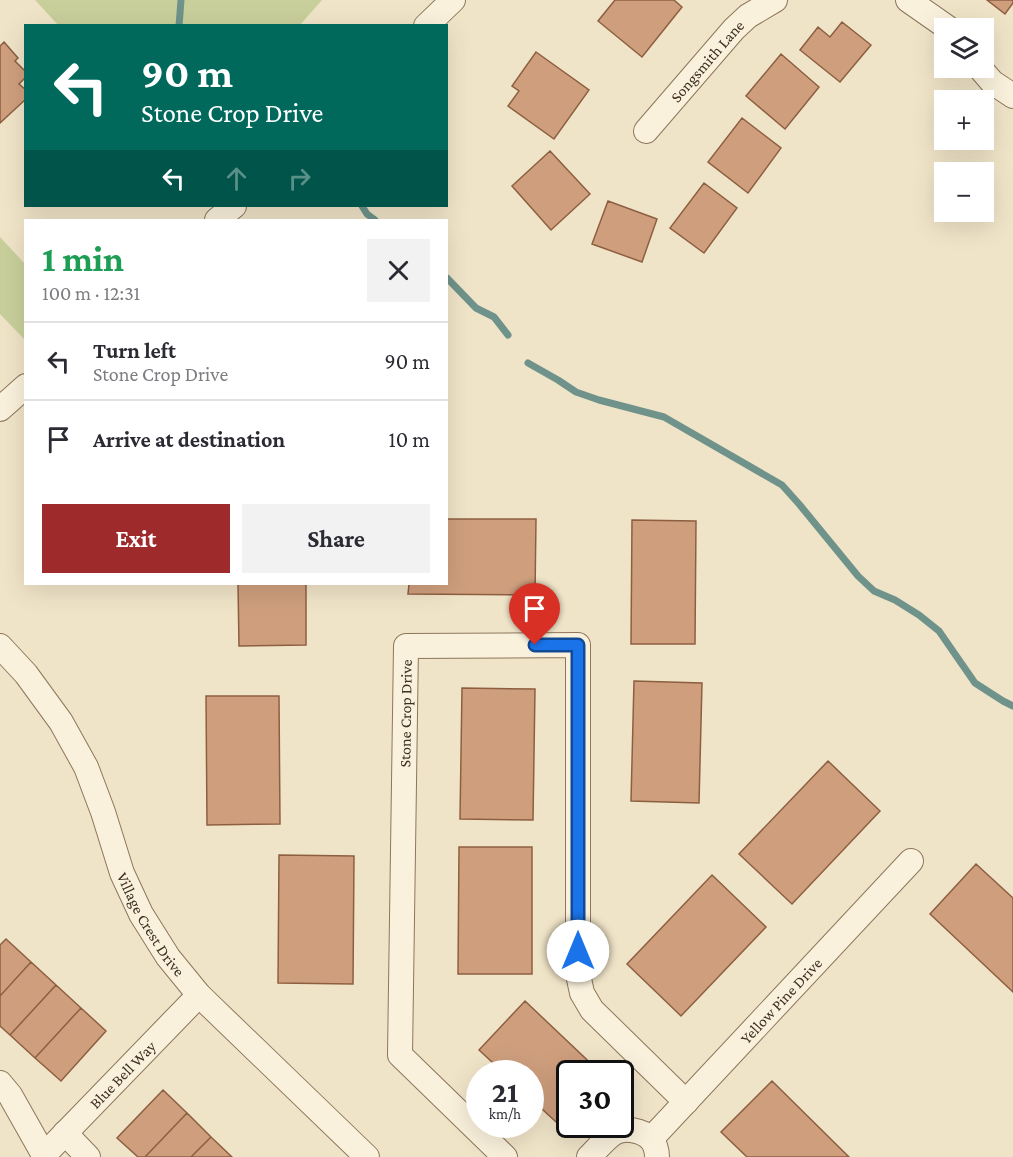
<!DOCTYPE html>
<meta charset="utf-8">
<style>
:root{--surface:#fff;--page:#f2f2f3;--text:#2b2b33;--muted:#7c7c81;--line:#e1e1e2;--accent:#9e2a2b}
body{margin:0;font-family:"Crimson Pro",serif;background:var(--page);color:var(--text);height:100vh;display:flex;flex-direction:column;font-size:22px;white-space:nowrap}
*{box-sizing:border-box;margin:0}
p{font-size:20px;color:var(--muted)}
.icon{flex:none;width:33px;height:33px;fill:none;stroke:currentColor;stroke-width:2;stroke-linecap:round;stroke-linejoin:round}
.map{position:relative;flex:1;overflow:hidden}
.drawer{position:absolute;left:24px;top:219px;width:424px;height:366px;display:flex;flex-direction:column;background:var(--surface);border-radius:0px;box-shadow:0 6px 24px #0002}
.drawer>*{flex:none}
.guide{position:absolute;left:24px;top:24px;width:424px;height:183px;border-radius:0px;box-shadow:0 6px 24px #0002;background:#00695c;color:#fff;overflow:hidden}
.fabs{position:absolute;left:934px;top:18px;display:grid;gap:12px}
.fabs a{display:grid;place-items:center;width:60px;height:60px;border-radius:0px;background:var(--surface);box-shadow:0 6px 24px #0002;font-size:30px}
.speed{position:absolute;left:466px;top:1060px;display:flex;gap:12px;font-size:30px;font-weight:700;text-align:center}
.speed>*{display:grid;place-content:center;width:78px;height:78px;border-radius:50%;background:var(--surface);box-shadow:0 6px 24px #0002;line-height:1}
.speed small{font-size:15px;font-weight:400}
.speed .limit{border:3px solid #111;border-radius:9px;background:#fff;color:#111}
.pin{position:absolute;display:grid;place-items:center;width:51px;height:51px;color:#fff;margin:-62px -26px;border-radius:50% 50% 50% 0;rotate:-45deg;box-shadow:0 0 6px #0007}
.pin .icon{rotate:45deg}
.me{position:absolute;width:66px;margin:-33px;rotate:0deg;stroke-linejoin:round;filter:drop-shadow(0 0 4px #0008)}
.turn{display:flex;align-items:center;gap:21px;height:126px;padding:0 18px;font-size:27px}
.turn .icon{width:78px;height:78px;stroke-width:2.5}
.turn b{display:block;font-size:42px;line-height:51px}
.lanes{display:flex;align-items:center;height:57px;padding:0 18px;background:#0003;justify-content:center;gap:30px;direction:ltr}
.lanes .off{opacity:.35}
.round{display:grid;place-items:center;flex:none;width:63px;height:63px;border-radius:0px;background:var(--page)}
.headline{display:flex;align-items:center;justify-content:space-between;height:102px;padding:0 18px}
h1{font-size:36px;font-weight:700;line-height:45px;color:#1e9e55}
.button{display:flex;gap:12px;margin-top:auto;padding:12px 18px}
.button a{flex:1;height:69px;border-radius:0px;background:var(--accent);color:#fff;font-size:24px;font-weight:700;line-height:69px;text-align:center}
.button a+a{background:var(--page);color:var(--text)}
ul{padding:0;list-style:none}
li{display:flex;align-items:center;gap:18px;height:78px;padding:0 18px;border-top:2px solid var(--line)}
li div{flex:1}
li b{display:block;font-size:22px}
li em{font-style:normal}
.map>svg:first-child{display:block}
.green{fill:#c9cf9b}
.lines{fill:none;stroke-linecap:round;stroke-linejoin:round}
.stream{stroke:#6f938a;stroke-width:7}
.building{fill:#cf9f7d;stroke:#8d5f41;stroke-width:1.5}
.minor-casing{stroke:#8d765c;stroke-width:26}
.minor{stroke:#faf1dc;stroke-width:24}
.route-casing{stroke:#114b97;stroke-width:15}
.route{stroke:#1a73e8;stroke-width:10}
.labels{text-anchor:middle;stroke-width:5;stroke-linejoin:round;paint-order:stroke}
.street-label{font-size:16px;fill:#3d2e20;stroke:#f7eed8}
</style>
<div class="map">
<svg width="1013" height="1157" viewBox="0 0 1013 1157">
<rect width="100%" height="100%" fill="#f0e4c8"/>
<!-- green -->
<path class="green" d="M35 0H322L300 25 59 26Z
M0 237 25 264V340L0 314Z"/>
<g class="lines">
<!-- stream -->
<path class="stream" d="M179 26 181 0
M362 206 367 214 375 220
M447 278 476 308 494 317 508 335
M528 363 558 380 576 392 599 400 664 417 782 485 799 504 858 576 874 591 895 600 919 615 939 631 975 683 1003 701 1013 706"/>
</g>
<!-- building -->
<path class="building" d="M615 0H674L682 7 642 57 598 21Z
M987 0H1013V3L1005 14Z
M842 22 871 45 840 82 800 50 818 27 830 37Z
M4 42 18 58 15 61 26 72V77L19 84 26 90V99L0 123V46Z
M536 52 589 90 554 139 508 106 519 91 512 86Z
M781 54 819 87 785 129 746 96Z
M742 118 781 148 748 193 708 162Z
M550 151 590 194 551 230 512 186Z
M704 183 737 208 704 253 670 228Z
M608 201 657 219 642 262 592 244Z
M447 519H536L535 595 408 594 409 584H447Z
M632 520 696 521 695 644H631Z
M238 584H306V645L239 646Z
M634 681 702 683 699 803 631 801Z
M462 688 535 689 533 820 460 819Z
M206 696H279L280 824 207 825Z
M828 761 880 811 792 904 739 854Z
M459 847H532V974H458Z
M279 855 354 856 353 984 278 983Z
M976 864 1013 898V992L930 914Z
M712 875 766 927 681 1016 627 964Z
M6 939 31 962 0 996V945Z
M31 962 56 985 10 1035 0 1026V996Z
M56 985 81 1008 35 1058 10 1035Z
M525 1001 602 1074H570V1125H573L567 1132 531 1099V1074H505L479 1050Z
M81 1008 106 1031 61 1081 35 1058Z
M772 1081 849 1157H747L721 1132Z
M163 1090 187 1113 145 1157H138L117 1138Z
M187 1113 211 1137 191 1157H145Z
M211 1137 232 1157H191Z"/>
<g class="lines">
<defs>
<g id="minor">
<path d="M908 0 948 28"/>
<path d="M426 26 453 0"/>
<path d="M980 68 992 82 1013 96"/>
<path id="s1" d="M646 131 734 29 748 16 775 0"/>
<path d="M217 220 234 206"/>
<path d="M0 409 26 386"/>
<path id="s2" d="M0 646 26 674 61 722 86 767 103 812 122 873 141 914 168 957 199 995 367 1157"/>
<path d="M0 1083 10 1095 45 1157"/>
<path d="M65 1133 88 1157"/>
<path id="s3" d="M651 1139 911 861"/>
<path id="s4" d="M45 1154 199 995"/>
<path id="s5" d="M505 1157 400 1055 406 646 578 645V974L582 993 592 1010 686 1102"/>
<path d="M589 1157C597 1149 605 1139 614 1133 625 1127 642 1130 651 1139 655 1144 657 1151 657 1157"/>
</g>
</defs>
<!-- minor casing -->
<use href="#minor" class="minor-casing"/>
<!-- minor -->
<use href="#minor" class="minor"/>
</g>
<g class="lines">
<defs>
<path id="route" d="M535 645H578V951"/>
</defs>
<!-- route casing -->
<use href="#route" class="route-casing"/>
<!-- route -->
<use href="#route" class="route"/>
</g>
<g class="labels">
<!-- street labels -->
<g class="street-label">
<text dy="6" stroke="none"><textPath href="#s1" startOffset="93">Songsmith Lane</textPath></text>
<text dy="6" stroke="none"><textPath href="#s5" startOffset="488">Stone Crop Drive</textPath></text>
<text dy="6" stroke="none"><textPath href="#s2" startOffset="320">Village Crest Drive</textPath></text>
<text dy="6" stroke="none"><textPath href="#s3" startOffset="190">Yellow Pine Drive</textPath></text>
<text dy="6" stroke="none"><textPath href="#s4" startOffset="111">Blue Bell Way</textPath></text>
</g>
</g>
</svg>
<div class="fabs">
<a><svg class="icon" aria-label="layers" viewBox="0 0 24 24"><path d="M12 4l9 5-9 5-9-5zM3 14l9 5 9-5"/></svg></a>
<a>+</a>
<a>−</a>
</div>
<div class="speed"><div>21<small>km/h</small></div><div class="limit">30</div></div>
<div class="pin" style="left:535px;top:645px;background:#d93025"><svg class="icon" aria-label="arrive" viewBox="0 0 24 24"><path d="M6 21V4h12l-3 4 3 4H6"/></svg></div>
<svg class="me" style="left:578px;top:951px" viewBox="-20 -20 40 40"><circle r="19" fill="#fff"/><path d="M0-13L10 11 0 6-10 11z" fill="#1a73e8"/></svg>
<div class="guide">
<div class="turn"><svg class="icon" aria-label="left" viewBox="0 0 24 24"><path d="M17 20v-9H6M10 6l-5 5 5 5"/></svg><div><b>90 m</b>Stone Crop Drive</div></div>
<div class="lanes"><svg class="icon" aria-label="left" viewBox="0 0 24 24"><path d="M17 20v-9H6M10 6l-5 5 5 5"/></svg><svg class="icon off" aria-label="ahead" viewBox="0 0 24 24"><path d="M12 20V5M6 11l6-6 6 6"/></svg><svg class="icon off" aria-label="right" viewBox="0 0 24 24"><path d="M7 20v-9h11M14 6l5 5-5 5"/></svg></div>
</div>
<section class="drawer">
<div class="headline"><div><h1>1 min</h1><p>100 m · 12:31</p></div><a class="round"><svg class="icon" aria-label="close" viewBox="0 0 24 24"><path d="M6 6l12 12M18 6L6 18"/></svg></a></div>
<ul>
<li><svg class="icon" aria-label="left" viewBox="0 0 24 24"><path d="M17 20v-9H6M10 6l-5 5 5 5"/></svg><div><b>Turn left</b><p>Stone Crop Drive</p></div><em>90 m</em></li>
<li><svg class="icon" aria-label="arrive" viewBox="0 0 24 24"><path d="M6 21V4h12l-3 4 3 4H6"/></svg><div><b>Arrive at destination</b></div><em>10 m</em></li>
</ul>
<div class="button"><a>Exit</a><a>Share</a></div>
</section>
</div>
